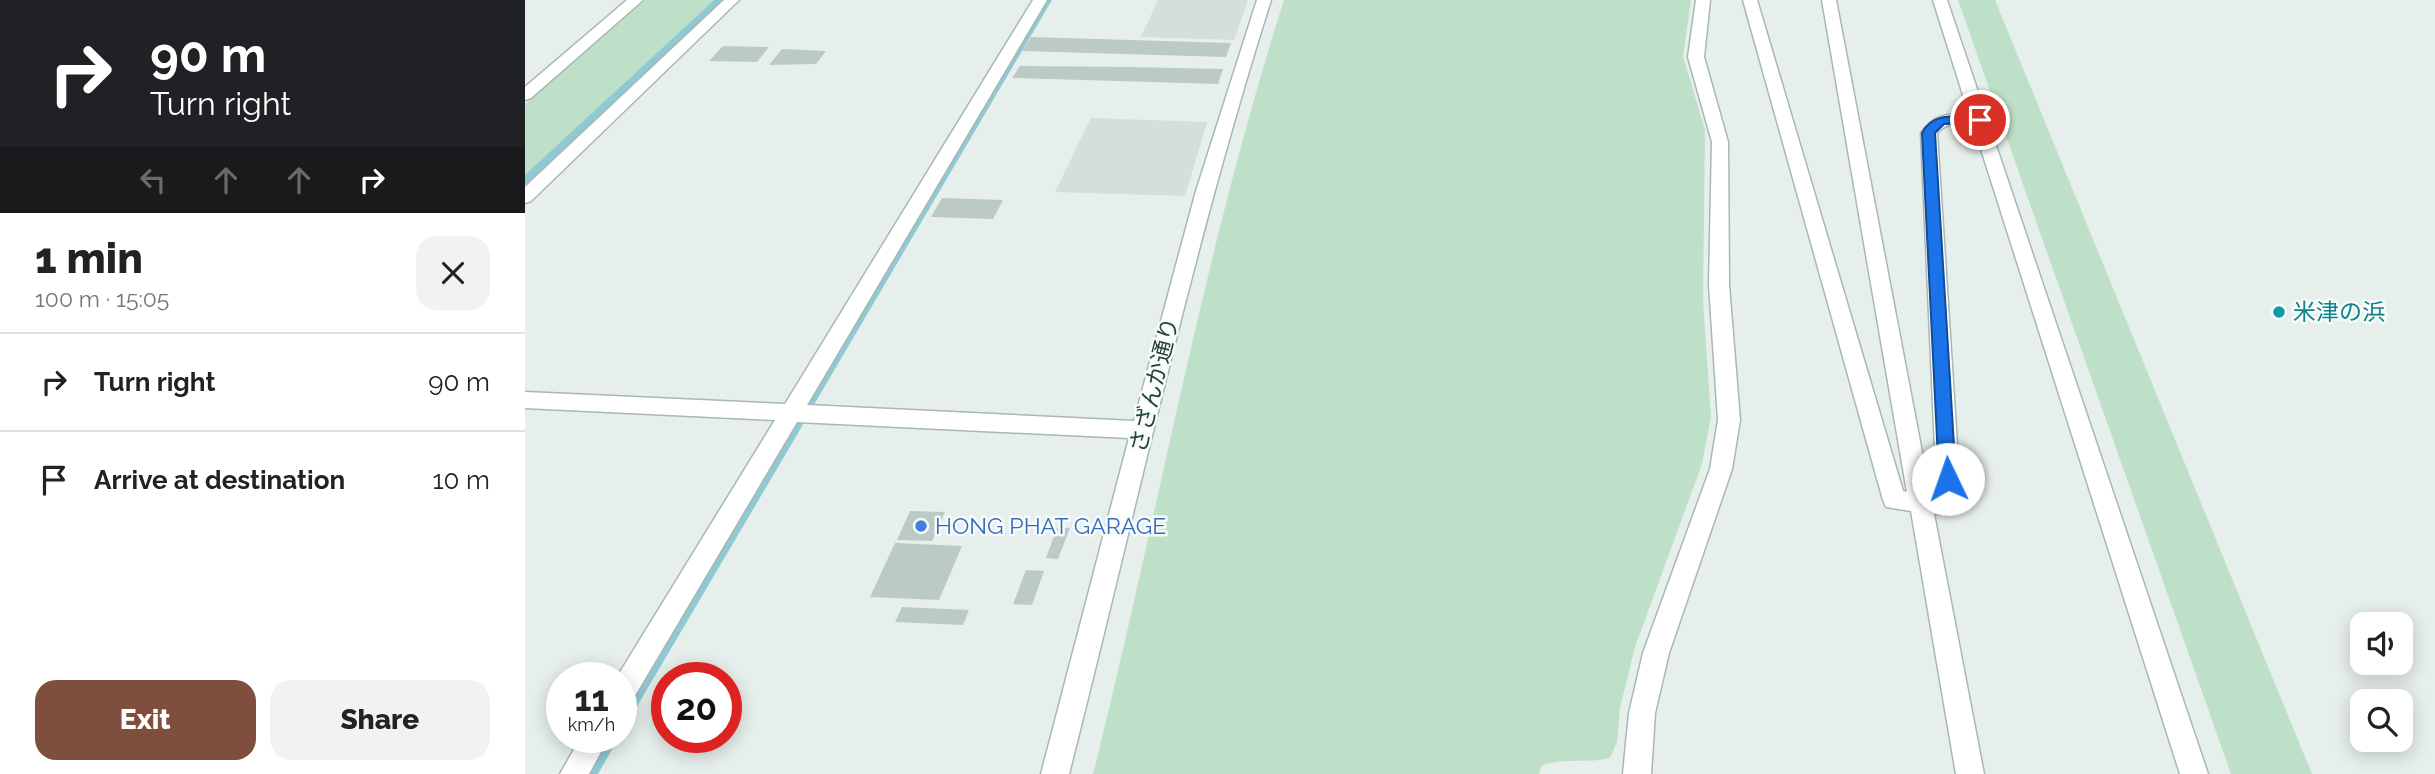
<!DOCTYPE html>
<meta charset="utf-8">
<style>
:root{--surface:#fff;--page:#f2f2f2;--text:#222;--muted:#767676;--line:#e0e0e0;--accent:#804e3d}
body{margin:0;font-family:Raleway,"Noto Sans JP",sans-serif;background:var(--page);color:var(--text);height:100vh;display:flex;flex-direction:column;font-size:26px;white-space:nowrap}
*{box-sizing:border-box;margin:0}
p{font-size:23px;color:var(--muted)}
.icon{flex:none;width:38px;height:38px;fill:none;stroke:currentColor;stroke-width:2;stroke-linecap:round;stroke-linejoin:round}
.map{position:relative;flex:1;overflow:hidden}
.sheet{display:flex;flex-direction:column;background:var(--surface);width:525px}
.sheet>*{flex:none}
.banner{background:#202124;color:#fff;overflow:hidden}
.fabs{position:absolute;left:1825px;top:612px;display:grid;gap:14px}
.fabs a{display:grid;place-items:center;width:63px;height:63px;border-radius:14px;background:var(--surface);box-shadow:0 4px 18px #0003;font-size:35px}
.speed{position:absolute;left:21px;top:662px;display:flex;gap:14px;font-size:35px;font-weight:700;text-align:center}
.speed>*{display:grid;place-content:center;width:91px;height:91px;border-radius:50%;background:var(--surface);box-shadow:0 4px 18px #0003;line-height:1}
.speed small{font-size:18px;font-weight:400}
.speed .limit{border:10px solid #d22;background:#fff;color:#111}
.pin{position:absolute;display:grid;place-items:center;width:60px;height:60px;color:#fff;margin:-30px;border:4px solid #fff;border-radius:50%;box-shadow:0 2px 7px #0007}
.me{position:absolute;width:77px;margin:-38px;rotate:357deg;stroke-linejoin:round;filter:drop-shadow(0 0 5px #0008)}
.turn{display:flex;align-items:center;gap:24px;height:147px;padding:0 35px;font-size:32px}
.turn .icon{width:91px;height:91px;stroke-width:2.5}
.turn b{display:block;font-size:49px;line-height:60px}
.lanes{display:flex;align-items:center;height:66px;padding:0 35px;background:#0003;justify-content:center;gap:35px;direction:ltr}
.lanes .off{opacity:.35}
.round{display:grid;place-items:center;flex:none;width:74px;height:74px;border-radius:21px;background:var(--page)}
.head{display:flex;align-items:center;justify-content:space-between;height:119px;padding:0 35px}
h1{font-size:42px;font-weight:800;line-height:52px}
.primary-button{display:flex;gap:14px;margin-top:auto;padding:14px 35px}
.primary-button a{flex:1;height:80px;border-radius:21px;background:var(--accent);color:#fff;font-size:28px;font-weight:800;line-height:80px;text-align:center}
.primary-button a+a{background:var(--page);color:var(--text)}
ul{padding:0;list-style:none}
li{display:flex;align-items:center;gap:21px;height:98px;padding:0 35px;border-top:2px solid var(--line)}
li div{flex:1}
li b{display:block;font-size:26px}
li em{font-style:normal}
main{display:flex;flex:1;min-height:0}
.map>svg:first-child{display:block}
.built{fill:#d4dfda}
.green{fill:#bfe0c8}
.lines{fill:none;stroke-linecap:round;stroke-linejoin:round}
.stream{fill:#8ec9d4;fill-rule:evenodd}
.building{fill:#bbcac4}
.minor-casing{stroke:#a8b8b2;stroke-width:3}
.minor{fill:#fff;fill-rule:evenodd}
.route{fill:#1a73e8;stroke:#114b97;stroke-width:2}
.culture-dot{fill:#0f9aa8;stroke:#f7fbf9;stroke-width:2.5}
.shop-dot{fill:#3f7fe0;stroke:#f7fbf9;stroke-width:2.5}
.labels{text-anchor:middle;stroke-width:5;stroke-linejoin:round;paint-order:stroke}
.culture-label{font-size:23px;fill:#0d838f;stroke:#f7fbf9;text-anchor:start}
.street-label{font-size:23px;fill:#24423a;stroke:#f7fbf9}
.shop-label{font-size:23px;fill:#366cbe;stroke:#f7fbf9;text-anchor:start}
</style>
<main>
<section class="sheet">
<div class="banner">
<div class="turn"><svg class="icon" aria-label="right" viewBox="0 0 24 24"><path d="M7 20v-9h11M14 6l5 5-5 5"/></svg><div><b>90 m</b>Turn right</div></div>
<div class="lanes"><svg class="icon off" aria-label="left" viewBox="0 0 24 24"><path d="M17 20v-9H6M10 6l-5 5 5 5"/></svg><svg class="icon off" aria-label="ahead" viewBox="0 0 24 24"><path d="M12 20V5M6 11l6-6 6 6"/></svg><svg class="icon off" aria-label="ahead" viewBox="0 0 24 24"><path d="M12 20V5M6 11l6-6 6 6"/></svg><svg class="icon" aria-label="right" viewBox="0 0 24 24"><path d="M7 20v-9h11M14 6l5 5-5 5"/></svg></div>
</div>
<div class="head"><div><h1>1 min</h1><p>100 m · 15:05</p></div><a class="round"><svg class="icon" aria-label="close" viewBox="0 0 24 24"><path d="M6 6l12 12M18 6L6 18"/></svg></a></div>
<ul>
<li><svg class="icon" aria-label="right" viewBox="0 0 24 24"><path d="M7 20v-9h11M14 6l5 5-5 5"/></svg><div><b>Turn right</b></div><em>90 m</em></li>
<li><svg class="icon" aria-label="arrive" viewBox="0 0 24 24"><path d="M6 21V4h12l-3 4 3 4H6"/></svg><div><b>Arrive at destination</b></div><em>10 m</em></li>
</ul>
<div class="primary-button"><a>Exit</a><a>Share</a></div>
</section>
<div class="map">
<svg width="1910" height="774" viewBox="0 0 1910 774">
<rect width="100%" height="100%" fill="#e6efeb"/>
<!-- built -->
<path class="built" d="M633 0H723L709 40 616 37Z
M566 118 682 122 660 196 530 192Z"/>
<!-- green -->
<path class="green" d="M121 0H189L0 176V104Z
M759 0H1166L1158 56 1180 130 1178 300 1186 417 1177 464 1110 647 1095 708 1092 742 1085 758C1063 764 1037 757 1016 766L1014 774H568C633 516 678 253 759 0Z
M1433 0H1470L1787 774H1706Z"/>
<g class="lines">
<!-- stream -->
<path class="stream" d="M189 0H198L4 183 0 184V175Z
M519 0H527L287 408H279L277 405 279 402Z
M272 419 276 420 278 424 276 428 101 725 96 727V705L268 420Z
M77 737H94L73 774H56Z"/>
</g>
<!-- building -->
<path class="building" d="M506 37 706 43 701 57 497 51Z
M198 46 244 47 232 62 184 61Z
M257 49 301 51 291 64 244 65Z
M495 66 604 67 698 69 693 84 487 78Z
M417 198 478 200 468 219 406 217Z
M385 511 420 512 407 541 372 540Z
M532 528H545L533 559 521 558Z
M370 543 437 546 414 600 345 597Z
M501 570 519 571 507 605 488 604Z
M377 607 444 610 438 625 370 622Z"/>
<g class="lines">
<defs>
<path id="minor" d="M102 0H118L6 98 0 100V87Z
M199 0H214L6 201 0 203V187Z
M508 0H522L282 405 609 421 671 191 732 0H746C665 255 610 515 544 774H516L604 438 272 422 105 704 96 707V677H92L250 420 0 408V392L260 404Z
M1171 0H1185L1179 57 1203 142 1204 285 1215 420 1207 469 1144 653 1130 713 1126 774H1098L1104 713 1118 653 1185 469 1193 420 1184 285 1187 142 1163 57Z
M1218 0H1232L1378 491 1382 492 1297 0H1311L1405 494 1412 495 1396 133C1408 115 1423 113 1444 114L1408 0H1422L1683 774H1655L1448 124C1434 123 1422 122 1412 133L1436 506 1432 513 1409 514 1459 774H1431L1386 511 1361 507 1358 500Z
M56 737H84L64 774H35Z"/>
</defs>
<!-- minor casing -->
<use href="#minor" class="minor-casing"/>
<!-- minor -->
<use href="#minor" class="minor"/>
</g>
<!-- route -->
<path class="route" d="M1455 116 1461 120 1459 123 1419 124 1410 133 1431 479 1423 486 1414 479 1397 133C1408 111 1433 117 1455 116Z"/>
<!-- markers -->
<circle class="culture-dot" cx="1754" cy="312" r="7"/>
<circle class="shop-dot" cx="396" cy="526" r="7"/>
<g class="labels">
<!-- culture labels -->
<g class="culture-label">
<text x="1768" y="320">米津の浜</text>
</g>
<!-- street labels -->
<g class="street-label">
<text transform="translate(629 385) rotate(-76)" y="8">さざんか通り</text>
</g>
<!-- shop labels -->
<g class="shop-label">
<text x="410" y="534">HONG PHAT GARAGE</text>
</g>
</g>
</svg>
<div class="fabs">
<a><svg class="icon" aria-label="sound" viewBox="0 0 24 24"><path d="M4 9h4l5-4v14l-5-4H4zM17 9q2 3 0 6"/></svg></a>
<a><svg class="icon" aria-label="search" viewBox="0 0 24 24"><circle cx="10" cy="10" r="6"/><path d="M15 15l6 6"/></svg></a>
</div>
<div class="speed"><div>11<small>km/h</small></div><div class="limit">20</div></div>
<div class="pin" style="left:1455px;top:120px;background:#d93025"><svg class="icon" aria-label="arrive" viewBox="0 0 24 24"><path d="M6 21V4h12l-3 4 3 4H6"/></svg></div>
<svg class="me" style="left:1423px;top:479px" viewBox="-20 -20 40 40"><circle r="19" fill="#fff"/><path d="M0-13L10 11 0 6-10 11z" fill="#1a73e8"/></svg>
</div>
</main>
